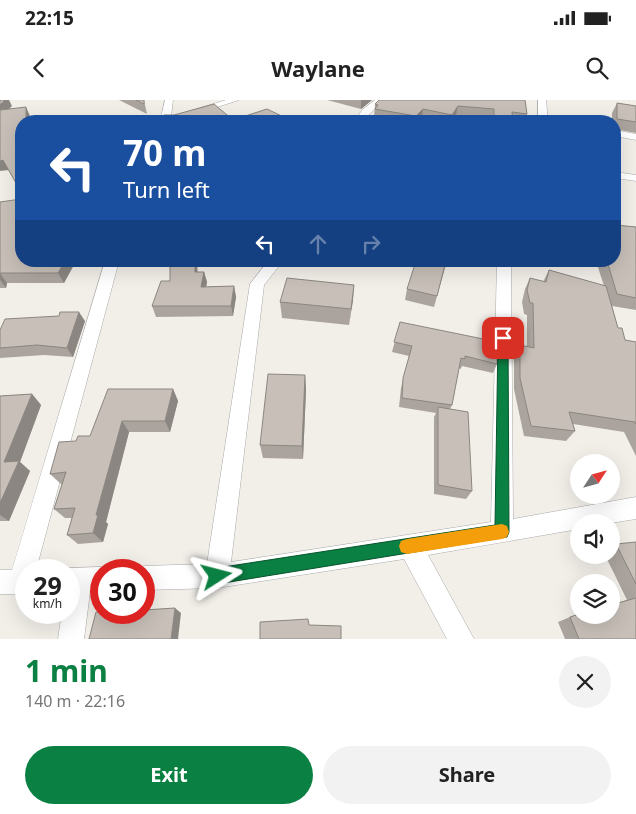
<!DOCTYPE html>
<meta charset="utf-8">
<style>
:root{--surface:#fff;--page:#f2f2f2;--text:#222;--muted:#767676;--accent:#0b8043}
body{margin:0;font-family:"Noto Sans",sans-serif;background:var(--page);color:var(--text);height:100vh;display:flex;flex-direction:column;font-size:19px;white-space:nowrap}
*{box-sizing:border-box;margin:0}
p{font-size:16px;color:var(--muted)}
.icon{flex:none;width:28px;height:28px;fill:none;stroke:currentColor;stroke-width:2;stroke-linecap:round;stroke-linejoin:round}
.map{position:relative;height:539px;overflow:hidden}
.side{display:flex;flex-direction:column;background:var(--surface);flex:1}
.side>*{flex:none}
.hud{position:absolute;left:15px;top:15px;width:606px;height:152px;border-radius:20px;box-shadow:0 5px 20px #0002;background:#1a4fa0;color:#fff;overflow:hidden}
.needle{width:32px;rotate:54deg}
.tools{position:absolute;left:570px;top:354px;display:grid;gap:10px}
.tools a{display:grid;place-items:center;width:50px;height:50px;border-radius:50%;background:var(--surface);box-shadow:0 5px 20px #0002;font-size:25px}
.speed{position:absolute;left:15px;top:459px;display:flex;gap:10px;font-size:25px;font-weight:700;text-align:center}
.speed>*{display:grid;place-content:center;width:65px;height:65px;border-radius:50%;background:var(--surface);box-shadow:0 5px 20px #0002;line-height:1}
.speed small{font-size:12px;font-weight:400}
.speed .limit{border:8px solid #d22;background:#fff;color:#111}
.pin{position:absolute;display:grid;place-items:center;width:42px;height:42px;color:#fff;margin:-21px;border-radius:10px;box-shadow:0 2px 8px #0006}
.me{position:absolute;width:55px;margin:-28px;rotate:81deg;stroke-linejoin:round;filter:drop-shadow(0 0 4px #0008)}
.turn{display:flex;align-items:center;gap:18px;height:105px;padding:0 25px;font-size:22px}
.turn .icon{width:65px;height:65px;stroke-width:2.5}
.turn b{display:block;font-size:35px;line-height:42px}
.lanes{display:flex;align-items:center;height:48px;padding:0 25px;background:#0003;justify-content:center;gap:25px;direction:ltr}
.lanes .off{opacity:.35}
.round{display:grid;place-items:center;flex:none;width:52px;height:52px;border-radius:26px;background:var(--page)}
.overview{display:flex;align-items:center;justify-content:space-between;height:85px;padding:0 25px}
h1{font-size:30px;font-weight:700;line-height:38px;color:var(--accent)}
.primary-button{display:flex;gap:10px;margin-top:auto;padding:10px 25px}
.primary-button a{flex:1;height:58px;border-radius:30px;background:var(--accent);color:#fff;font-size:20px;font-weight:700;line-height:58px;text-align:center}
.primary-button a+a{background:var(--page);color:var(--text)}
.status{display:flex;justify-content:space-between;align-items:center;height:35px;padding:0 25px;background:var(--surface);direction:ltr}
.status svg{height:14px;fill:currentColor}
header{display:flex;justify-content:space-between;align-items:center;height:65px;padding:0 25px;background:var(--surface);font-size:22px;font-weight:700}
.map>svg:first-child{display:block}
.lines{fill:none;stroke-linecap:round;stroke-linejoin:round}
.street-casing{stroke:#a9a9a9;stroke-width:1}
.street{fill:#fff;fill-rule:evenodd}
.wall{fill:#aba49e}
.shaded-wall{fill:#8b8681}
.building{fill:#c7bfb8;stroke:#8b8681}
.route{fill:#0b8043;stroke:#07532c}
.slow{fill:#f59e0b}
</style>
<div class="status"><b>22:15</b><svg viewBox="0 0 49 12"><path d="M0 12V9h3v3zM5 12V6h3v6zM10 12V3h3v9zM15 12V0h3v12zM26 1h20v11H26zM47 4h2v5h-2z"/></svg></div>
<header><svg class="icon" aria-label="back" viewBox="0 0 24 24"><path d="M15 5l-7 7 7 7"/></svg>Waylane<svg class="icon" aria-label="search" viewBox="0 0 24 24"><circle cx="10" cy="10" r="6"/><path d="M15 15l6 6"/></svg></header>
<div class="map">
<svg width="636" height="539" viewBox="0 0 636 539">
<rect width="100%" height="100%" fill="#f2efe9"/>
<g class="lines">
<defs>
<path id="street" d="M165 0H173L171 17 226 0H239L175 21H158L161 17Z
M375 0H385L364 19 366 21H355L362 10Z
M538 0H546L548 21H538Z
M615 30 636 34V40L615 36Z
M615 72 636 75V81L615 78Z
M105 161H119L36 470H26V494H0V470H12Z
M268 161H283L264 185 231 462 491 422 497 161H511L513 419 636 397V419L611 423 579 422V429L428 455 474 539H447L404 459 217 488 144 490V470H135L144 466 207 464 250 184Z
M101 467 109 470H101V491L90 492 84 539H58L62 512H69V470H64L69 468Z"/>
</defs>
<!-- street casing -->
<use href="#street" class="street-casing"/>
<!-- street -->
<use href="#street" class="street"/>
</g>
<!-- wall -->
<path class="wall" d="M119 0H144L147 14Z
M327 0H372L361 9Z
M525 0 527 14 525 21H491V18L456 15 452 21H440L422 18 418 21H395L374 17 375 4Z
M617 3 636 6V33L620 30 615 40V21H612V13Z
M164 15 233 20 292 21H166Z
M0 102 21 161H76L64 183H7L6 188H0Z
M616 125 636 127V210L612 206 618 228 625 240 636 242V356L624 332 573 324 575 331 566 341 524 336 514 289V256L520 245 527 247V215L524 214 522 202 525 189 530 178 543 182 549 170 604 186 596 161H615Z
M170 161H197V172H204L207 182 206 187 234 186 236 197 233 216 156 217 152 206 170 181Z
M447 161 434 207 405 200 407 189Z
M354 185 349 225 282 218 280 202Z
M85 221 73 257 44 255 0 258V230Z
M400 222 497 264 493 273 462 266 461 269 459 268 452 305 450 309 472 391 466 399 434 394V317L436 313 399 307 401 288 409 256 392 252Z
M305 275 306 290 303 359 263 358 260 345Z
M173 289 178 301 170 332H129L106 422 108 424 103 442 78 444 67 435 72 418H65L54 409 62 384H61L50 374 76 341 90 336Z
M32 294 41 305 20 362 30 371 9 421H0V296Z
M636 442V539H565L558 522 570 517 627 500 605 455H611V447L616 444Z"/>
<!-- shaded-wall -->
<path class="shaded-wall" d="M5 0H9L12 6 0 18V5Z
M361 0H372L361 9Z
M458 6 456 15 452 21H451L452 15Z
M26 7 30 16V21H26Z
M423 9 422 18 418 21H415L416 16Z
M3 60 9 70 0 71V61Z
M65 161H76L64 183 58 173Z
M195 161H197L198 182 195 172Z
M204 172 207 182 204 197 201 187Z
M0 173 7 183 6 188 0 180Z
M354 185 353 201 349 225Z
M234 186 236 197 233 216 231 206Z
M79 212 85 221 73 257 67 248Z
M305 275 306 290 303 359 302 346Z
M173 289 178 301 170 332 165 321Z
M32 294 41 305 20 362 30 371 9 421 0 415V403L4 362Z
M122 321 129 332 106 422 108 424 103 442 93 433 96 415Z
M175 508 181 513 178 539H171Z"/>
<!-- building -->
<path class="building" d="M0 0H5L0 5Z
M136 0H144V4Z
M379 0H525L527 14 512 12 513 21H494V9L458 6 452 15 423 9 416 16 375 9 378 5 375 4Z
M617 3 636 6V22L617 19Z
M214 4 233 20 267 9 292 21H177L164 15H174Z
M26 7V21H21V92L3 60 0 61V10Z
M582 19 595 21H581Z
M615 25H617L618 29 621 30 615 37Z
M21 99V161H65L58 173H0V174V102Z
M615 123 616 125 636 127V198L617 194 607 161H615Z
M170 161H195V172H204L201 187 234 186 231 206H152L161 181H170Z
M416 161H446L437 196 407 189Z
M549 170 606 186 618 228H622L625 240 636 242V324L635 322 569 312 575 331 531 326 520 278V245L534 248 533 203H530L527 190 530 178 546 182Z
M287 178 354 185 351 209 280 202Z
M60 212H79L67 248 37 245 0 248V230L5 219 59 216Z
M400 222 498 242 497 264 465 256V259L461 258 452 305 402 298 403 278 412 246 394 242Z
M268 274 305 275 302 346 260 345Z
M108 289H173L165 321H122L96 415H98L93 433 67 435 75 408 54 409 66 372 50 374 59 342 76 341 78 336H90Z
M32 294 4 362 19 361 0 403V296Z
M438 307 468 312 472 391 438 385Z
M636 442V484L616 444Z
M636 498V539H579L570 517 579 514V515H611V505Z
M175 508 171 539H89L96 512H144V510Z
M308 519 309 525 341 526V539H260V522Z"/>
<!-- route -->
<path class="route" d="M503 235 508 238 509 432 507 437 217 484 211 481 209 476 211 470 217 468 495 425 498 238Z"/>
<!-- slow -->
<path class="slow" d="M502 424 507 426 509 432 507 437 502 439 407 454 401 452 399 446 401 441 407 439Z"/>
</svg>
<div class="tools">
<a><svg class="needle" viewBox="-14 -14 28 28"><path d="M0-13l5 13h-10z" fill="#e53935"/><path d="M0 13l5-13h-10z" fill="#767676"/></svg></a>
<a><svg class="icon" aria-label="sound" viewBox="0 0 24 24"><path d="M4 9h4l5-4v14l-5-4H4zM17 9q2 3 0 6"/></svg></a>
<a><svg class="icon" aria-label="layers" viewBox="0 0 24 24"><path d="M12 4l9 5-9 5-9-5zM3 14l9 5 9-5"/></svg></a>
</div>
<div class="speed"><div>29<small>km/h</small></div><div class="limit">30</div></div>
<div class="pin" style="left:503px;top:238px;background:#d93025"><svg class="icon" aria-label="arrive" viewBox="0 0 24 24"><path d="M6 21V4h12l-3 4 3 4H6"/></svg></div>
<svg class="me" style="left:217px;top:476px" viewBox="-20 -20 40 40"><path d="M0-17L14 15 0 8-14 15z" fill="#0b8043" stroke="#fff" stroke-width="4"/></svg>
<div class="hud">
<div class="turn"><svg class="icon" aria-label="left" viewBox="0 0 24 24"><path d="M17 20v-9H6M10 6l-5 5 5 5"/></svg><div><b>70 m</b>Turn left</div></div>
<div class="lanes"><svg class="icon" aria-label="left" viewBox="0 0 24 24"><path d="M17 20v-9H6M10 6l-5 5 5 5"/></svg><svg class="icon off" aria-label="ahead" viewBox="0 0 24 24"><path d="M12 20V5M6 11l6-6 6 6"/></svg><svg class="icon off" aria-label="right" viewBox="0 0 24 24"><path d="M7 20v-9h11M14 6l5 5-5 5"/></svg></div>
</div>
</div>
<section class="side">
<div class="overview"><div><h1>1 min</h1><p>140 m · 22:16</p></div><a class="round"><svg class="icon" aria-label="close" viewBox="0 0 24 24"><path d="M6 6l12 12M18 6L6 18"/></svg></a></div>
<div class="primary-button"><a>Exit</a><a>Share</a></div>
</section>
